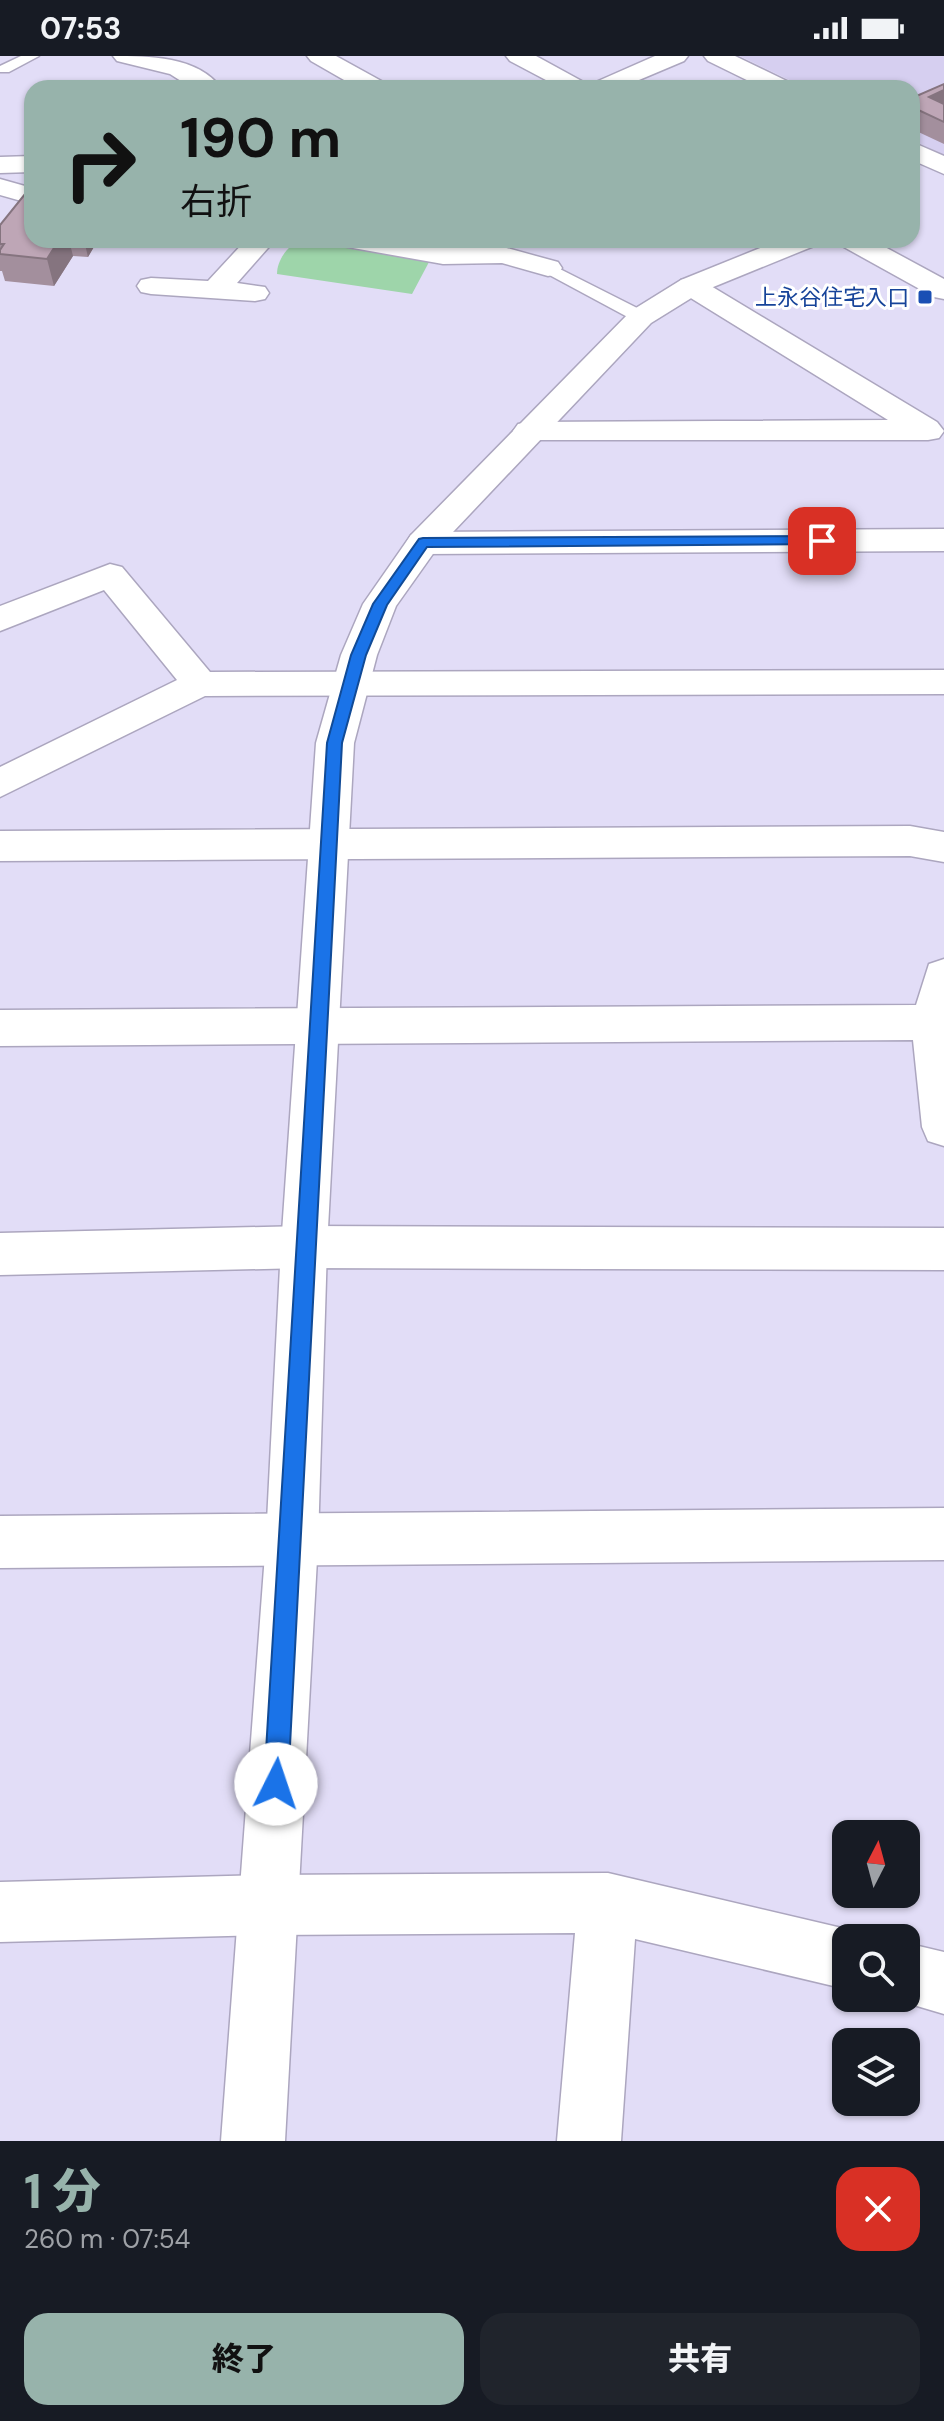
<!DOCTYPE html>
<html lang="ja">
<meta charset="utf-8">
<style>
:root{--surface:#171b24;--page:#20242c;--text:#f1f3f6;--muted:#9ea1a6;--accent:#97b3ab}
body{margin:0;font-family:"DM Sans","Noto Sans JP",sans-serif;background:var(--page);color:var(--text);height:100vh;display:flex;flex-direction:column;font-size:30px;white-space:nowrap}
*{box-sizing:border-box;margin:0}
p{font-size:26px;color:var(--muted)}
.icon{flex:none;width:44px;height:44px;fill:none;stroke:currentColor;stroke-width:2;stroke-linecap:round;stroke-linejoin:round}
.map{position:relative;height:2085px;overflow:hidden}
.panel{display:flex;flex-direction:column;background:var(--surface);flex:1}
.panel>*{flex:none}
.top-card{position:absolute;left:24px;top:24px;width:896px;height:168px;border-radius:24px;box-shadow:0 2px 6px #0004;background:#97b3ab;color:#111;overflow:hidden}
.needle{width:52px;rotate:6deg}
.fabs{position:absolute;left:832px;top:1764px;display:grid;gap:16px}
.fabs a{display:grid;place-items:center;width:88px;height:88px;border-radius:16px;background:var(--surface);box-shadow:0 2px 6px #0004;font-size:40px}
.pin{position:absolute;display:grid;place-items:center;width:68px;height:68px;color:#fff;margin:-34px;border-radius:16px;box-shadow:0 4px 12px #0006}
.me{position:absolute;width:88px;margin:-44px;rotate:4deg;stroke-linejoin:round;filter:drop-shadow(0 0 6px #0008)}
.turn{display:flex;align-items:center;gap:28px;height:168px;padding:0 24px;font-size:36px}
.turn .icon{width:104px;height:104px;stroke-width:2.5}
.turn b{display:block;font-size:56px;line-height:68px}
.round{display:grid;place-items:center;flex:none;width:84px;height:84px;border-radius:24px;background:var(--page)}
.headline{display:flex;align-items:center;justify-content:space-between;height:136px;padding:0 24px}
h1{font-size:48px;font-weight:800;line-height:60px;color:var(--accent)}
.button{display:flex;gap:16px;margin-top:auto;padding:16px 24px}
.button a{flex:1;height:92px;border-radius:24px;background:var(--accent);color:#111;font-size:32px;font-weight:800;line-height:92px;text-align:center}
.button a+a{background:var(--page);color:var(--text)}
.status{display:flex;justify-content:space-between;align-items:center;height:56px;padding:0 40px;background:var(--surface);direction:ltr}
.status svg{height:22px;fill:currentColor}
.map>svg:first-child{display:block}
.built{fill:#d6cff0}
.green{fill:#9ed5aa}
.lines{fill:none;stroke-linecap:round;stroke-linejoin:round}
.service-casing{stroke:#aca6bf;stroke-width:3}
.minor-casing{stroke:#aca6bf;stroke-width:3}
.tertiary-casing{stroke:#aca6bf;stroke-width:3}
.service{fill:#fff;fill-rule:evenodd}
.minor{fill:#fff;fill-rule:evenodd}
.tertiary{fill:#fff;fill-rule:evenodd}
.wall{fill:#a38f9d}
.shaded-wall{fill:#85747f}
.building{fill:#bea6b6;stroke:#85747f;stroke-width:2}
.route{fill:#1a73e8;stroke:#114b97;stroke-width:2}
.transit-dot{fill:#1a4fb4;stroke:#fff;stroke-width:3}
.labels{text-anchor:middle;stroke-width:6;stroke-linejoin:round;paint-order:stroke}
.far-transit-label{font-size:22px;fill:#164399;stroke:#fff;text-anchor:end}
</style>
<div class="status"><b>07:53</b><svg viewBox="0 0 49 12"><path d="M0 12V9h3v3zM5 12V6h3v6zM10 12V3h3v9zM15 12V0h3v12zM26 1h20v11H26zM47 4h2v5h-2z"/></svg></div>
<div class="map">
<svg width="944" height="2085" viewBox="0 0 944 2085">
<rect width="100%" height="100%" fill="#e2ddf7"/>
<!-- built -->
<path class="built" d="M740 0H944V99L912 84V32H806Z"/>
<!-- green -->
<path class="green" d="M301 184 429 206 412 238 277 218C277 204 288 189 301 184Z"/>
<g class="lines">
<defs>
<path id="service" d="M21 0H39L9 16H0V10Z
M548 207 647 257 650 261 647 265H635L542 215 540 212 542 209Z"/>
<path id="minor" d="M113 0C148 0 198 0 221 32H192L170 18 117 5Z
M307 0H336L385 27 388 32H358L311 5Z
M506 0H536L589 29 655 0H688L684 5 620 32H561L510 5Z
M704 0H735L791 27 794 32H763L708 5Z
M912 86 944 100V118L912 104Z
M0 123 32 132V148L0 139Z
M246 184H275L237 227 265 231 269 237 265 243 255 245 151 238 141 236 137 230 141 224 151 222 208 225Z
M339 184H399L443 192 503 191 558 206 562 212 558 218 548 220 502 207 443 208 353 192 343 190Z
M691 222 701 224 937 366 944 375 939 382 928 384H529L518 382 513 375 518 368 529 366 888 364 681 236 677 230 681 224Z
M944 473V495L423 498 411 495 406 487 411 479 423 476Z
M110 508 122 511 210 616 944 614V638L205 640 0 741V711L177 624 104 534 0 575V550Z
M910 770 944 776V806L910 800 0 805V775Z
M944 903V1090L928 1085 922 1071 913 984 0 990V954L916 949 929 908Z
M304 1170 944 1172V1214L304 1212 0 1219V1177Z
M944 1452V1504L0 1512V1460Z
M608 1817 846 1873 868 1882H846V1933L635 1883 621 2085H557L575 1877 268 1879 0 1886V1826L268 1819Z
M906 1887 944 1896V1958L890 1942H906Z"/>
<path id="tertiary" d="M32 100V116L0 117V101Z
M780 184H818L814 190 701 236 651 267 435 495 396 550 377 599 354 687 327 1191 318 1485 285 2085H221L266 1485 281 1191 316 687 341 599 363 548 411 479 631 255 681 224Z
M838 184H872L944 223V243L934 241 842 190Z"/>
</defs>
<!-- service casing -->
<use href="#service" class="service-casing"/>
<!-- minor casing -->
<use href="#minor" class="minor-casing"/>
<!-- tertiary casing -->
<use href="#tertiary" class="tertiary-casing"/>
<!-- service -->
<use href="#service" class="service"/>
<!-- minor -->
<use href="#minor" class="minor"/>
<!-- tertiary -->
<use href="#tertiary" class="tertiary"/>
</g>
<!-- wall -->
<path class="wall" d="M944 28V88L912 73V42Z
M0 169 32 184H98L88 201 73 200 54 230 5 225 2 215H0Z"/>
<!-- shaded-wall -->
<path class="shaded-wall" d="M944 34V52L929 41Z
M59 184H69L73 200 54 230 47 203Z
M84 184H98L88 201Z"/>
<!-- building -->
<path class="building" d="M944 28V34L929 41 944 48V66L912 51V42Z
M25 138H32V184H59L47 203 0 198V194L4 188H0V169Z"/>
<!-- route -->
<path class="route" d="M822 480 828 485 826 488 427 491 387 549 366 599 342 687 288 1728 284 1736 276 1740 268 1736 264 1728 327 687 351 599 373 548 419 483 423 482Z"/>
<!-- markers -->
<rect class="transit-dot" x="917" y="233" width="16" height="16" rx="4"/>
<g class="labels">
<!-- far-transit labels -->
<g class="far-transit-label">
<text x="909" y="249">上永谷住宅入口</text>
</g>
</g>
</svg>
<div class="fabs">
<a><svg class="needle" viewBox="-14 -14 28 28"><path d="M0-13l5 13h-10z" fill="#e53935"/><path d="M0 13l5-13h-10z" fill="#9ea1a6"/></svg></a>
<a><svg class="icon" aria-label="search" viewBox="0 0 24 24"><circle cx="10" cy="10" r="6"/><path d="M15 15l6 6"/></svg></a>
<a><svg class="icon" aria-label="layers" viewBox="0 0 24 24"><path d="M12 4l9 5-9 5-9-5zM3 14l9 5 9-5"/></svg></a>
</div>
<div class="pin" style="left:822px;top:485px;background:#d93025"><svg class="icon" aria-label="arrive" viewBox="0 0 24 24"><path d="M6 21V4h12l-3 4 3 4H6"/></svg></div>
<svg class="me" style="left:276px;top:1728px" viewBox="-20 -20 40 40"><circle r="19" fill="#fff"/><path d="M0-13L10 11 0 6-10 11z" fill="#1a73e8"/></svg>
<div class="top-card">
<div class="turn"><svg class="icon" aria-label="right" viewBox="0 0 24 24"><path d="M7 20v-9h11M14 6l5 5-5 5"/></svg><div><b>190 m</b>右折</div></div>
</div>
</div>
<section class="panel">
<div class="headline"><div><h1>1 分</h1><p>260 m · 07:54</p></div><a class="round" style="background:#d93025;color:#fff"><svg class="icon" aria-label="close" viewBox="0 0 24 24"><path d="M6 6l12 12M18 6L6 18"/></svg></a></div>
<div class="button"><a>終了</a><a>共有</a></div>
</section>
